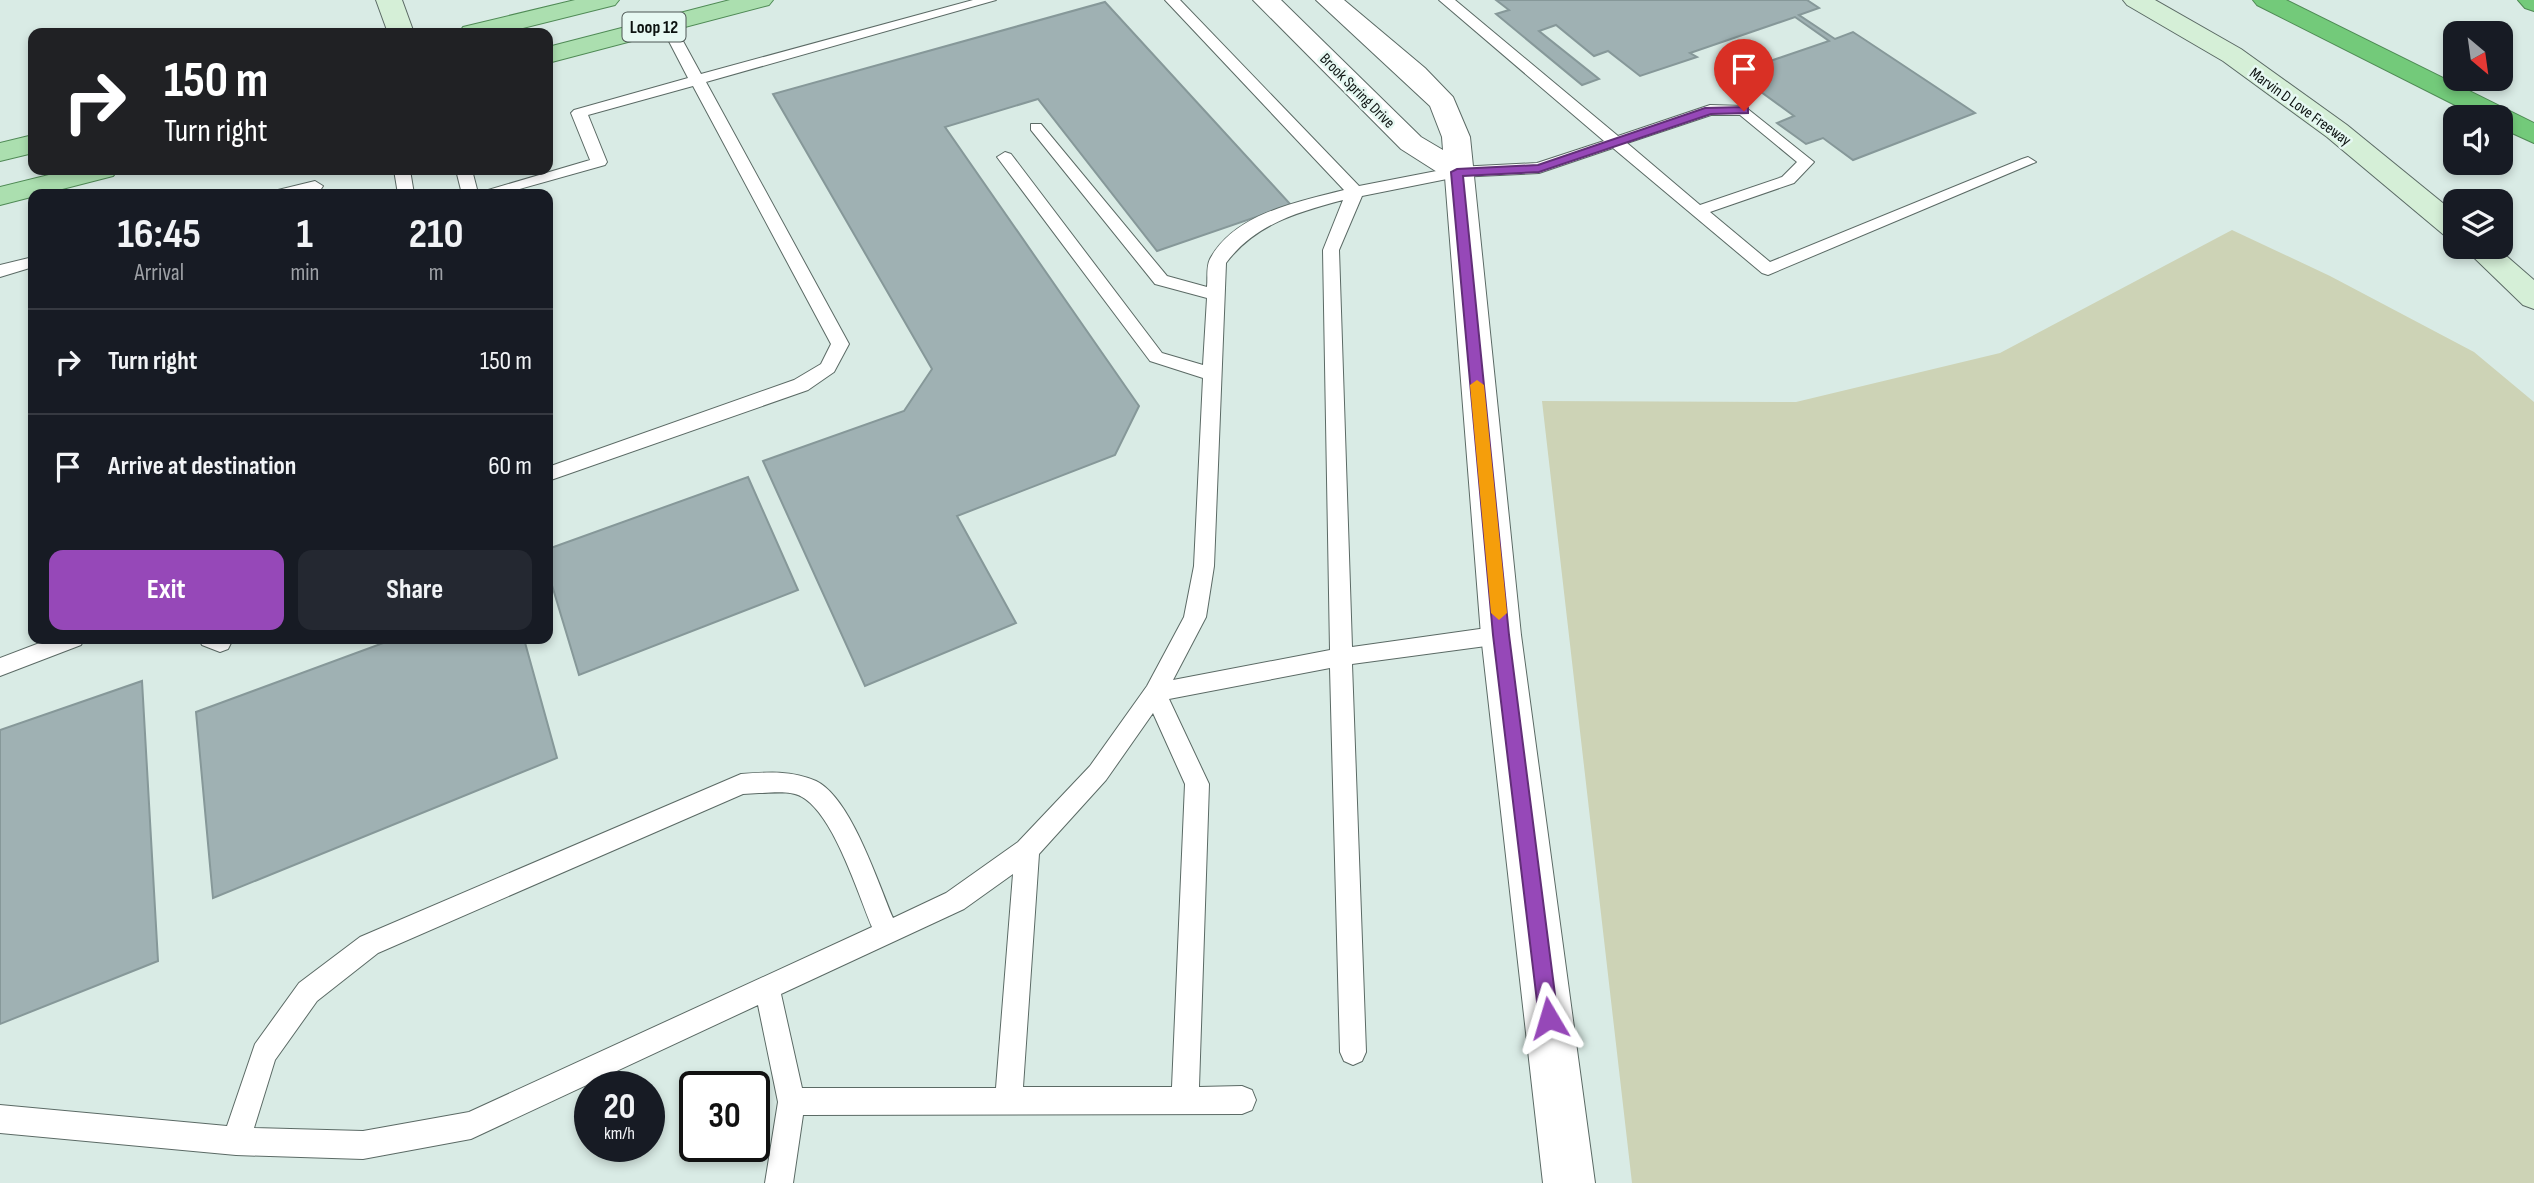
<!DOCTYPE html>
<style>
:root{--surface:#171b24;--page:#242831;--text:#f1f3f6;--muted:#9ea1a6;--line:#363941;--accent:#9648b8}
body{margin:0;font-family:"Sofia Sans Condensed",sans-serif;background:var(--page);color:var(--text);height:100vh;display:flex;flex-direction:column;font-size:26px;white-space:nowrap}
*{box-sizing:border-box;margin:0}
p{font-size:23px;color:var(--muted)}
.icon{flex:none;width:38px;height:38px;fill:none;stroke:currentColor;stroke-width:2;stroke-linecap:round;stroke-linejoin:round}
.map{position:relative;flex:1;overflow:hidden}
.drawer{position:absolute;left:28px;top:189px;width:525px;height:455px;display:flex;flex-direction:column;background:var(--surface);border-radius:14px;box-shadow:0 4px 10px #0003}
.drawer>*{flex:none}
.hud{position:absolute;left:28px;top:28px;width:525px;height:147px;border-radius:14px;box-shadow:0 4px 10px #0003;background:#202124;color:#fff;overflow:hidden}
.needle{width:46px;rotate:151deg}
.tools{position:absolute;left:2443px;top:21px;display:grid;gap:14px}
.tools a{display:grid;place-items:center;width:70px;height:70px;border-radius:14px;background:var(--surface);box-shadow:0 4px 10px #0003;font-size:35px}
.speed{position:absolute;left:574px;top:1071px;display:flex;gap:14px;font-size:35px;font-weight:700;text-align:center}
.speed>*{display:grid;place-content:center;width:91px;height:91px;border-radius:50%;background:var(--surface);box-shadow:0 4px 10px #0003;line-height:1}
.speed small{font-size:18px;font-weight:400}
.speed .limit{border:4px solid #111;border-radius:10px;background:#fff;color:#111}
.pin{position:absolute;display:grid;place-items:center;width:60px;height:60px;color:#fff;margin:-72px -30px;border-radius:50% 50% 50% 0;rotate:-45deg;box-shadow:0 0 7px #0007}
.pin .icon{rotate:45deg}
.me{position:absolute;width:77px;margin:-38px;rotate:353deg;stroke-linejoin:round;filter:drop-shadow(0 0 5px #0008)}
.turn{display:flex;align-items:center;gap:24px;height:147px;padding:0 21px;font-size:32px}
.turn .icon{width:91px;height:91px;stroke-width:2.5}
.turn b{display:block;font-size:49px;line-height:60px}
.eta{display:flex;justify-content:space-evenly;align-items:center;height:119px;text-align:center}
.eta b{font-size:42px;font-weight:700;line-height:49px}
.primary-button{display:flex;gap:14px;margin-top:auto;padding:14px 21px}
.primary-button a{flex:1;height:80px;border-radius:14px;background:var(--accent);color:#fff;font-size:28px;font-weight:700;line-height:80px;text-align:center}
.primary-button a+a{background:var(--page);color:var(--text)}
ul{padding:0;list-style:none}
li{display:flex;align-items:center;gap:21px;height:105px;padding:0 21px;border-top:2px solid var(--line)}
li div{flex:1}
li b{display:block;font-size:26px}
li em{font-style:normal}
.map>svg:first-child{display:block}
.green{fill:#cdd3b6}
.building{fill:#9fb1b3;stroke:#869899;stroke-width:2}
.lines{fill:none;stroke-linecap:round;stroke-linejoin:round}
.lane-casing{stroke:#5b6a65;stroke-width:2}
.street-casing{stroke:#5b6a65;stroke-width:2}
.secondary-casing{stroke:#5b6a65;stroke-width:2}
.primary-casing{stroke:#4f8a55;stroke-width:2}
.highway-casing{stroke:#4f8a55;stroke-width:2}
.lane{fill:#fff;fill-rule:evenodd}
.street{fill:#fff;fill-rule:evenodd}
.secondary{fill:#d5efd7;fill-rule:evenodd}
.primary{fill:#abdfaf;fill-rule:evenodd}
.highway{fill:#73ca7a;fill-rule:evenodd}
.route{fill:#9648b8;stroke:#622f78;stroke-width:2}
.slow{fill:#f59e0b}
.labels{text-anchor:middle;stroke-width:5;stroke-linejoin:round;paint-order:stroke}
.far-street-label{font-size:16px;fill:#0c1210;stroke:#e6f8f2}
.shield{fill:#e6f8f2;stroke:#4d5754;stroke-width:2}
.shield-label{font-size:18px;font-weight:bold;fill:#0c1210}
</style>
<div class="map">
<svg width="2534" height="1183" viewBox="0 0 2534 1183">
<rect width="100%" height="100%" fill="#d9ebe5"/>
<!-- green -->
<path class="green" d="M2232 230 2330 276 2474 352 2534 402V1183H1632L1542 401 1796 402 2000 353Z"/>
<!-- building -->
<path class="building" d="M1496 0H1807L1819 8 1799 15 1835 39 1853 32 1975 113 1853 160 1823 138 1806 144 1777 123 1794 116 1735 73 1829 41 1795 17 1690 53 1697 57 1640 76 1608 51 1594 56 1556 25 1539 31 1599 79 1582 85 1496 14 1509 10Z
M1105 2 1291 205 1157 251 1038 99 945 127 1139 406 1115 455 957 516 1016 623 865 686 763 461 904 411 932 369 773 94Z
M748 477 798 590 579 675 548 572V549Z
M394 639H524L557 758 213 898 196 712Z
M142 681 158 961 0 1024V730Z"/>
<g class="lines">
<defs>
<path id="lane" d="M973 0H996L706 82 849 344 834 372 808 390 548 481V467L794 380 821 364 831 344 693 86 588 115 607 162 605 165 502 194H462L456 170H472L478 193 590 160 571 113 574 110 688 78 660 24 662 21H672L701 74Z
M1165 0H1180L1359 186 1457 167 1537 163 1604 141 1439 0H1455L1618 136 1710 105 1744 106 1814 162 1794 183 1710 212 1770 262 2022 159 2028 157 2036 162 1768 275 1762 273 1613 148 1539 173 1457 177 1362 196 1339 250 1352 647 1501 626 1509 629 1512 635 1509 641 1501 644 1352 664 1366 1052 1362 1061 1353 1065 1344 1061 1340 1052 1330 668 1169 699 1209 784 1199 1087 1242 1086 1252 1090 1256 1100 1252 1110 1242 1114 803 1115 793 1183H765L778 1102 758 1005 471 1139 363 1159 236 1155 0 1133V1105L227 1126 255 1044 299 983 360 937 741 774C767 772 792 770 816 781 851 798 878 883 893 918L946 893 1018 842 1090 766 1147 686 1184 617 1194 566 1203 378 1150 361 997 157 1005 152 1011 154 1162 353 1203 365 1207 298 1155 284 1031 130V124H1041L1167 276 1207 287C1208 278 1206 267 1210 259 1235 213 1298 202 1344 190ZM1711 115H1740L1797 162 1782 177 1700 205 1627 143ZM1343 200 1323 250 1330 650 1173 680 1206 617 1214 566 1226 263C1255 224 1298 212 1343 200ZM1153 713 1185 784 1172 1087H1023L1039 854 1106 780ZM759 793C772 793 790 790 802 797 834 815 858 894 872 927L469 1112 363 1131 254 1128 275 1060 317 1001 378 953 743 794ZM1013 874 996 1088H802L781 994 964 909Z
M394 170H410L414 194H398Z
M315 181 323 186 321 189 302 194H276L278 190Z
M33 257V267L0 277V265Z
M50 639H84L81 645 0 676V658Z
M199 639H229L231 643 228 649 220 652 202 645Z"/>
<path id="street" d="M1253 0H1281L1421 137 1443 150 1442 137 1430 106 1316 0H1344L1425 68 1453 97 1470 137 1521 635 1595 1183H1543L1481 635 1445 177 1401 149Z"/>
<path id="secondary" d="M376 0H402L414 33H388Z
M2123 0H2155L2241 49 2347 125 2455 213V238L2444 235 2327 137 2223 61 2127 5Z
M2463 247H2496L2534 280V309L2523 305Z"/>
<path id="primary" d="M575 0H619L615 5 503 33H459L463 27Z
M730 0H773L769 5 548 63V47Z
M33 135V153L0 161V143Z
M69 170H118L113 176 0 205V187Z"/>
<path id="highway" d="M2253 0H2286L2534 123V143L2501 128V117H2479L2257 5Z
M2518 0H2534V11L2525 8Z"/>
</defs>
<!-- lane casing -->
<use href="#lane" class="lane-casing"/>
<!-- street casing -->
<use href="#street" class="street-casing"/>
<!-- secondary casing -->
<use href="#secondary" class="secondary-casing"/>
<!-- primary casing -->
<use href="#primary" class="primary-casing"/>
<!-- highway casing -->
<use href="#highway" class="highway-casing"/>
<!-- lane -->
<use href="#lane" class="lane"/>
<!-- street -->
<use href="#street" class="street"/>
<!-- secondary -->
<use href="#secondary" class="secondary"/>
<!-- primary -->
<use href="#primary" class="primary"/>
<!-- highway -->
<use href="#highway" class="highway"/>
</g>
<!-- route -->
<path class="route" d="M1744 107 1748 108V113L1711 114 1539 172 1463 176 1509 635 1558 1018 1556 1025 1549 1028 1542 1025 1539 1018 1493 635 1451 172 1457 169 1538 165 1705 108Z"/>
<!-- slow -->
<path class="slow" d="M1477 380 1484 385 1507 613 1499 620 1491 613 1470 385Z"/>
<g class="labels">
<!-- far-street labels -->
<g class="far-street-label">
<text transform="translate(1358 90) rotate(45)" y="6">Brook Spring Drive</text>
<text transform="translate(2301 106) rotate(36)" y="6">Marvin D Love Freeway</text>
</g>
<!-- shield labels -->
<rect class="shield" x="622.5" y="12.5" width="63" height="29" rx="5"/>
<g class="shield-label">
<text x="654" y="33">Loop 12</text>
</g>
</g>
</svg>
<div class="tools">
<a><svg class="needle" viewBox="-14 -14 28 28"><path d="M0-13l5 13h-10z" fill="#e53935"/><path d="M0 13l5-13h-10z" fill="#9ea1a6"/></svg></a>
<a><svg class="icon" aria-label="sound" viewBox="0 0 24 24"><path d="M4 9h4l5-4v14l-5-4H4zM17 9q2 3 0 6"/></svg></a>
<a><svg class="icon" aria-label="layers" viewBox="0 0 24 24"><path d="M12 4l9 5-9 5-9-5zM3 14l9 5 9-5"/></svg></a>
</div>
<div class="speed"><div>20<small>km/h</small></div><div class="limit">30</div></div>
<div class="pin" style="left:1744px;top:111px;background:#d93025"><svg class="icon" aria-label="arrive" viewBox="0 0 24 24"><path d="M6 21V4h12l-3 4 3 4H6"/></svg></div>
<svg class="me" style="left:1549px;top:1018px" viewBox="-20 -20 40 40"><path d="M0-17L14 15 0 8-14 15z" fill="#9648b8" stroke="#fff" stroke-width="4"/></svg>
<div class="hud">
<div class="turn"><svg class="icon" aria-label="right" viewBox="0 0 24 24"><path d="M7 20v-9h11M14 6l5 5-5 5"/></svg><div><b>150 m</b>Turn right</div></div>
</div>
<section class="drawer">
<div class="eta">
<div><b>16:45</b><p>Arrival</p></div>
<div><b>1</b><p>min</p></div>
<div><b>210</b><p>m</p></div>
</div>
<ul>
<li><svg class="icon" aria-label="right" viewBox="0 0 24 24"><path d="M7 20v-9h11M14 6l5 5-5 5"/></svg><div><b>Turn right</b></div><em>150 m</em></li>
<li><svg class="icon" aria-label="arrive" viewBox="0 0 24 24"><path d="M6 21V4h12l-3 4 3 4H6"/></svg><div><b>Arrive at destination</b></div><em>60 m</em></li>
</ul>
<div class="primary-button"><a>Exit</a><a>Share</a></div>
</section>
</div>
